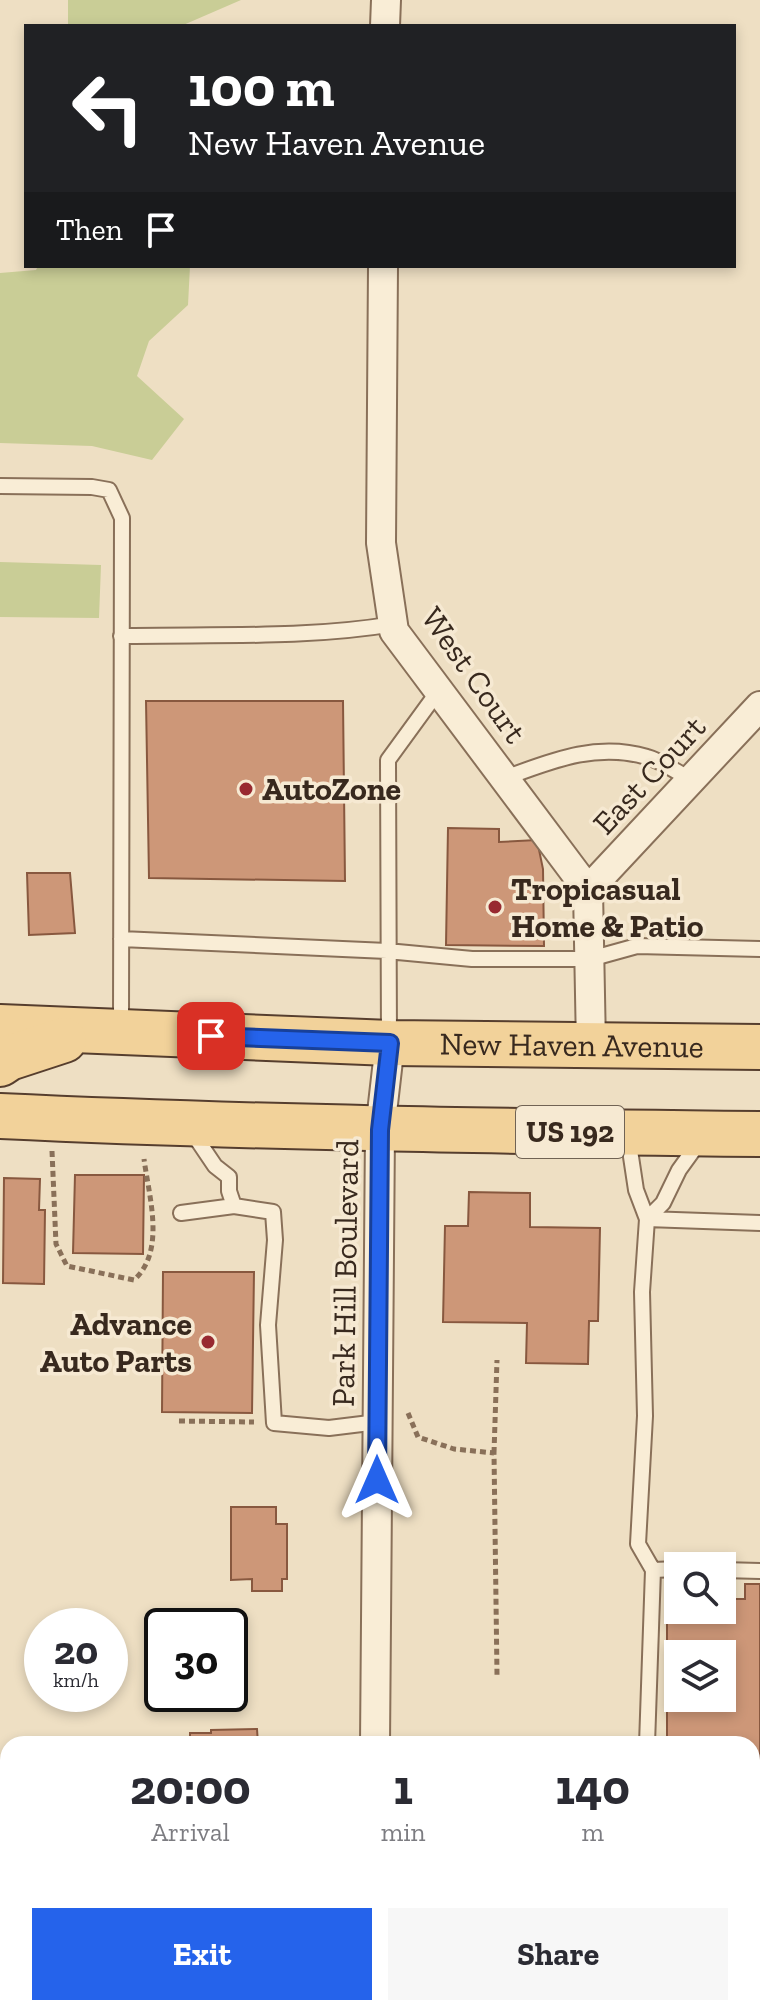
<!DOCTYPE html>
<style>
:root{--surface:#fff;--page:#f7f7f7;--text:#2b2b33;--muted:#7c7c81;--accent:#2563eb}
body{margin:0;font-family:"Zilla Slab",serif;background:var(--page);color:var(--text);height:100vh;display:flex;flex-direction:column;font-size:30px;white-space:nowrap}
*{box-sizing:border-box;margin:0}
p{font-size:26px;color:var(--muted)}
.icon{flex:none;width:44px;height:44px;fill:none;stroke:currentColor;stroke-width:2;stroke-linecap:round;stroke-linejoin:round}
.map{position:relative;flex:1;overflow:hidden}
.side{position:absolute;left:0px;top:1736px;width:760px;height:280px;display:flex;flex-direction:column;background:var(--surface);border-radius:24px 24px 0 0;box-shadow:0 4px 12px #0003}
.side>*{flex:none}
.hud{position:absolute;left:24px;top:24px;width:712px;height:244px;border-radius:0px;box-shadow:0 4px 12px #0003;background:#202124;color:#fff;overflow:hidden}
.fabs{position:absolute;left:664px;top:1552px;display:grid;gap:16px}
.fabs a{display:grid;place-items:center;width:72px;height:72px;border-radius:0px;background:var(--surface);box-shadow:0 4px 12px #0003;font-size:40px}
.speed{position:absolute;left:24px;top:1608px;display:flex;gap:16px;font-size:40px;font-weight:700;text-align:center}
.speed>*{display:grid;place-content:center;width:104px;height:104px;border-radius:50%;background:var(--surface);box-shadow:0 4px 12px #0003;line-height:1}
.speed small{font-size:20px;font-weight:400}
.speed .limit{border:4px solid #111;border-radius:12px;background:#fff;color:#111}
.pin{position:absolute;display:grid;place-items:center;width:68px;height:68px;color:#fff;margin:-34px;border-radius:16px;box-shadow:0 4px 12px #0006}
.me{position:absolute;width:88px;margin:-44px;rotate:0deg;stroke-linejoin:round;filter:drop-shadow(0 0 6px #0008)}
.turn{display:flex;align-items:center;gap:28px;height:168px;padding:0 32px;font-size:36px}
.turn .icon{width:104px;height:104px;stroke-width:2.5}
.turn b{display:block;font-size:56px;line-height:68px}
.then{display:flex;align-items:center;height:76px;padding:0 32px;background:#0003;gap:16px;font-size:30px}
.eta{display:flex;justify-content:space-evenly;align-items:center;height:136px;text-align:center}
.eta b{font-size:48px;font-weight:700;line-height:56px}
.cta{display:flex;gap:16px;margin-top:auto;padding:16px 32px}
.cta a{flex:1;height:92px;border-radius:0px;background:var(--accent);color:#fff;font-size:32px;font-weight:700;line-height:92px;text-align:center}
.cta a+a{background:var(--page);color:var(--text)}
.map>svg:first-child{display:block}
.green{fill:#c9cd96}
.building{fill:#cd9778;stroke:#88583f;stroke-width:2;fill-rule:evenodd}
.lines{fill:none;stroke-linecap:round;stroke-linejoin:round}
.lane-casing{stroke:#897059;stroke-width:18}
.street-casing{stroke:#897059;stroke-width:32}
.primary-casing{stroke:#563e2e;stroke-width:48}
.path{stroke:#897059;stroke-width:5;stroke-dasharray:6 4;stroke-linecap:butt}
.lane{stroke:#f9edd6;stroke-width:14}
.street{stroke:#f9edd6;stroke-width:28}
.primary{stroke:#f2d29a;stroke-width:44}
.route-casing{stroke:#184099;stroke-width:20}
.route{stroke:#2563eb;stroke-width:14}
.poi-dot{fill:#982930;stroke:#f6e9d2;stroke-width:3}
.labels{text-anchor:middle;stroke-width:7;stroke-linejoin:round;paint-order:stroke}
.shield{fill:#f6e9d2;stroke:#716354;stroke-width:2}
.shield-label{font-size:30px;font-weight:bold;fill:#38291e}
.street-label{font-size:32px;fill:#38291e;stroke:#f6e9d2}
.poi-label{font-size:32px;font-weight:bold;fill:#38291e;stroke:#f6e9d2;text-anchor:start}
</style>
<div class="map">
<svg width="760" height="2016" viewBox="0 0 760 2016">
<rect width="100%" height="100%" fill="#eedfc3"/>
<!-- green -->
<path class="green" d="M68 0H241L181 26H68Z
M38 266H190L188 305 149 341 137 376 184 419 152 460 92 446 0 443V273L36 270Z
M0 562 101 565 99 618 0 617Z
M593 2008H699L725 2013V2016H595Z"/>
<!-- building -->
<path class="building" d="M146 701H343L345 881 149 878Z
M448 828 499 829V842L537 840 543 869 544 946 446 945Z
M27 873H70L75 933 29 935Z
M75 1175H144L143 1254 73 1253Z
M4 1178 40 1179 39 1210H45L44 1284 3 1283Z
M469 1192 530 1193V1227L600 1228 598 1321H589L588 1364 526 1363 527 1323 443 1322 445 1226H468Z
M163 1272H254L252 1413 162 1412Z
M231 1507H276V1524H287V1579H282V1591H252V1579L231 1580Z
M745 1584H760V1926H752V1744H667V1599H678V1610H722V1599H745ZM678 1654H722V1698H678Z
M257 1729 258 1744H190V1733H211V1730Z"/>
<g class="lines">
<defs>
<path id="lane" d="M0 486 92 487 109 490 122 518 121 1026
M121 636C211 634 305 639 394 624
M505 778C551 761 596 742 647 757 662 761 678 773 692 780
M121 939 387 951 472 959H590L637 946 760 949
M389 1039 388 760 439 690
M190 1129 215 1166 229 1177V1191L234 1206
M628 1137 636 1190 647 1219 663 1203 679 1170 700 1141
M181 1213 234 1206 273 1212 275 1240 268 1325 274 1423 329 1428 378 1422
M678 1569 653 1570 638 1544 645 1416 642 1292 647 1219 760 1223
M722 1570 760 1571
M647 1744 653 1570
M752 1942H760
M176 2016 185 2010 205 2008"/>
<path id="street" d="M385 26 386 0
M383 266 381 543 394 631 588 890 591 1046
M588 890 760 706
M375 1744 380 1130 390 1043
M373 2016V2008"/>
<g id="primary">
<path id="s1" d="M0 1027 390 1043 760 1047"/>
<path d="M0 1064 9 1058 64 1040"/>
<path d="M0 1116C253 1128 506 1131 760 1134"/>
</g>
</defs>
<!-- lane casing -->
<use href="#lane" class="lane-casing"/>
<!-- street casing -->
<use href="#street" class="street-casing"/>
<!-- primary casing -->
<use href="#primary" class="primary-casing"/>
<!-- path -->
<path class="path" d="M52 1151 56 1244 67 1266 134 1280C166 1251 149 1197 144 1159
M408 1413 418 1437 454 1449 494 1453 497 1675
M179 1421 254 1422
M494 1453 497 1360"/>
<!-- lane -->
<use href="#lane" class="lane"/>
<!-- street -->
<use href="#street" class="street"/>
<!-- primary -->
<use href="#primary" class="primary"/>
</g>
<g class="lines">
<defs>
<path id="route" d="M211 1036 390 1043 380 1130 377 1480"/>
</defs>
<!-- route casing -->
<use href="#route" class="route-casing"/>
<!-- route -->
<use href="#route" class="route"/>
</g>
<!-- markers -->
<g class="poi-dot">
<circle cx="246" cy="789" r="8"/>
<circle cx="495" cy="907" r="8"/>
<circle cx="208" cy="1342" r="8"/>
</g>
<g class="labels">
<!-- shield labels -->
<rect class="shield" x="516" y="1106" width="108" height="52" rx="6"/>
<g class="shield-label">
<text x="570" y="1142">US 192</text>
</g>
<!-- street labels -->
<g class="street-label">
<text transform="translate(474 675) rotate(55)" y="11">West Court</text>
<text transform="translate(649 775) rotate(-47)" y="11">East Court</text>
<text dy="11" stroke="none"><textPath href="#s1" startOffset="572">New Haven Avenue</textPath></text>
<text transform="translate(345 1273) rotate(-89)" y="11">Park Hill Boulevard</text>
</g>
<!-- poi labels -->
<g class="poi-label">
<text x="262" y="800">AutoZone</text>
<text x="511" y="900">Tropicasual<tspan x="511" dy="37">Home &amp; Patio</tspan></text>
<text x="192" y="1335" text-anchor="end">Advance<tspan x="192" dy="37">Auto Parts</tspan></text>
</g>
</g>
</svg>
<div class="fabs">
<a><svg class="icon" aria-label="search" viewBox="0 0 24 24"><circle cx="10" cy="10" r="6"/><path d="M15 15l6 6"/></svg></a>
<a><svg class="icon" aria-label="layers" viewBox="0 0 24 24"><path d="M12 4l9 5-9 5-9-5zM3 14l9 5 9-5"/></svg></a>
</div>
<div class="speed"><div>20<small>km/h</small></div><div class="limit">30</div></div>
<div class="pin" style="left:211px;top:1036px;background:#d93025"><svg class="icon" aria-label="arrive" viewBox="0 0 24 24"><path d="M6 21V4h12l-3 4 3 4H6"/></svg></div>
<svg class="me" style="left:377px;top:1480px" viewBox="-20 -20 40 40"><path d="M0-17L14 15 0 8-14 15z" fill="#2563eb" stroke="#fff" stroke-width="4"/></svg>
<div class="hud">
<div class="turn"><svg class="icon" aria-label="left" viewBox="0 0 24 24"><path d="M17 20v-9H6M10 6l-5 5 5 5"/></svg><div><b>100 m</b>New Haven Avenue</div></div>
<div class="then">Then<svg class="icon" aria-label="arrive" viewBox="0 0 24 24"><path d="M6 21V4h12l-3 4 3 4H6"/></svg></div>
</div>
<section class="side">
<div class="eta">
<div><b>20:00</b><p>Arrival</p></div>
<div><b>1</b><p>min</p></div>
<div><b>140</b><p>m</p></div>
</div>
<div class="cta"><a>Exit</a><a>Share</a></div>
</section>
</div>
